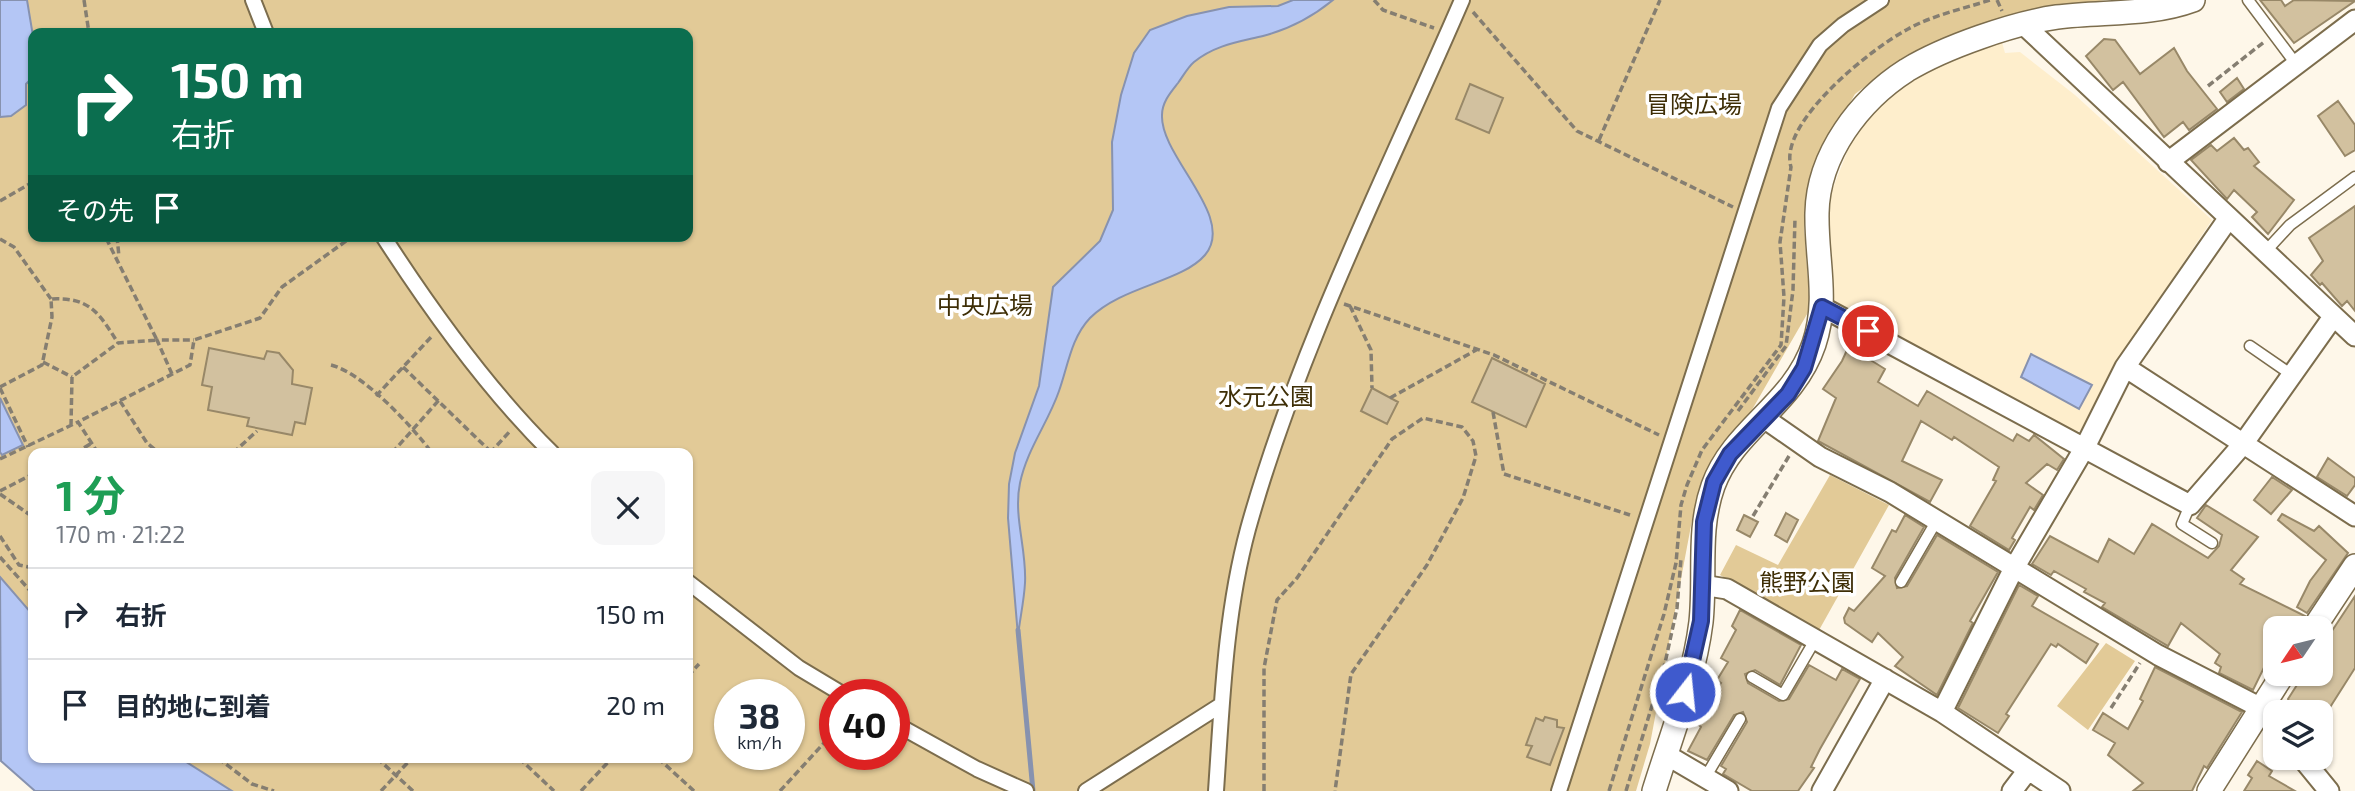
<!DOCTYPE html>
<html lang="ja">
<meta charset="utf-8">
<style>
:root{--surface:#fff;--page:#f6f6f7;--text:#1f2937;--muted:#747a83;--line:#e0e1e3}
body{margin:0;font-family:"Exo 2","Noto Sans JP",sans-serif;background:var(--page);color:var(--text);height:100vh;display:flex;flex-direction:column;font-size:26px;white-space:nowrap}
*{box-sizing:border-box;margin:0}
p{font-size:23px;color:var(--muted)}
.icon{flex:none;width:38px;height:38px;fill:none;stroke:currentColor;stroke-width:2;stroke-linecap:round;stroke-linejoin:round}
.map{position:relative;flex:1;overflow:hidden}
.side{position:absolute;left:28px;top:448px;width:665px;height:315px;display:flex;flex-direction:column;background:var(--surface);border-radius:14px;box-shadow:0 2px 5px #0004}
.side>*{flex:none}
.top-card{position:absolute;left:28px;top:28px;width:665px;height:214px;border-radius:14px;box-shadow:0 2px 5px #0004;background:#0b6e4f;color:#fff;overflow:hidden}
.needle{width:46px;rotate:235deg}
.controls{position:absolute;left:2263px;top:616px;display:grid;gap:14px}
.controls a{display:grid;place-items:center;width:70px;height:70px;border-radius:14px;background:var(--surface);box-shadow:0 2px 5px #0004;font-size:35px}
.speed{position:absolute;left:714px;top:679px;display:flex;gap:14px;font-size:35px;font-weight:700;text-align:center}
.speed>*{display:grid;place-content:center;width:91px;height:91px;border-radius:50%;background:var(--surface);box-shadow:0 2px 5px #0004;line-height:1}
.speed small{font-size:18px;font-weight:400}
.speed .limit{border:10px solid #d22;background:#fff;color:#111}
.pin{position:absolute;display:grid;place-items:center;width:60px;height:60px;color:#fff;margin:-30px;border:4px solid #fff;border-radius:50%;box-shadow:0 2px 7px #0007}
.me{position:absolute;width:77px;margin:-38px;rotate:16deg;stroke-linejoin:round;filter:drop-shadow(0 0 5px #0008)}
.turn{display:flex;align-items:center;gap:24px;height:147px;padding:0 28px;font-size:32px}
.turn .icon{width:91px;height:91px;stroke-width:2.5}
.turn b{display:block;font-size:49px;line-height:60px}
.then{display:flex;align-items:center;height:66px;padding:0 28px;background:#0003;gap:14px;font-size:26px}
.round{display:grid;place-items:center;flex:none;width:74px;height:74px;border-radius:14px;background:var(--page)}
.summary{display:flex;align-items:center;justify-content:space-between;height:119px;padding:0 28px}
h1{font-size:42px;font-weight:700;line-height:52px;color:#1e9e55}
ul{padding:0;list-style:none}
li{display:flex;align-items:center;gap:21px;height:91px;padding:0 28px;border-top:2px solid var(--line)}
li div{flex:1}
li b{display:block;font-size:26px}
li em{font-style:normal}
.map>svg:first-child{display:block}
.built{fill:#feeecc}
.green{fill:#e2ca97;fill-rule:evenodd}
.water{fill:#b4c6f5;stroke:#8792af;stroke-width:2}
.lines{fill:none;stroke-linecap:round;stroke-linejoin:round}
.stream{stroke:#8792af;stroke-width:5}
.building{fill:#d2c19f;stroke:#988868;stroke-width:2}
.service-casing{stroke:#7c6d4d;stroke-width:13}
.pedestrian-casing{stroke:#7c6d4d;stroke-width:18}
.minor-casing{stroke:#7c6d4d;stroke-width:23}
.tertiary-casing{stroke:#7c6d4d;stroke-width:26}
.path{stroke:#857e71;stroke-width:3.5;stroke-dasharray:7 3.5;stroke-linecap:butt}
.service{stroke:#fff;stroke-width:10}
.pedestrian{stroke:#fff;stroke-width:14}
.minor{stroke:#fff;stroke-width:19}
.tertiary{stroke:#fff;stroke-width:23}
.route-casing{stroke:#293a85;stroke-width:18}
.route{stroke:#3f5acd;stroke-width:12}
.labels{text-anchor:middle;stroke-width:7;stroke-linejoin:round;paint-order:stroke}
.park-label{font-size:24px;fill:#3e2e06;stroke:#fff}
</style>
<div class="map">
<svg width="2355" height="791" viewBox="0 0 2355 791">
<rect width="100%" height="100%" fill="#fef7e9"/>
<!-- built -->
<path class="built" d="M2001 39 2005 53 2020 52 2075 95 2212 220 2112 369 2083 429 2074 433 1832 304 1826 240 1831 193 1853 137 1867 116 1887 97 1921 74Z"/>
<!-- green -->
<path class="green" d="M0 0H2106L2016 13 1950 36 1907 55 1855 94 1820 155 1804 226 1810 309 1749 415 1713 460 1693 515 1650 744 1636 791H166L125 758H688V453H33V684L0 657ZM33 33H688V236H33ZM730 695H789V754H730ZM835 695H894V754H835Z
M1830 475 1889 505 1818 632 1720 575 1736 545 1778 565Z
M2106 643 2135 661 2088 730 2057 706Z"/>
<!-- water -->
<path class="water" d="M0 0H27L33 36V77L26 84V105L11 116 0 117Z
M1293 0H1333C1311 18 1290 29 1263 36 1238 42 1215 45 1194 62 1188 67 1183 76 1178 83 1171 92 1162 102 1162 115 1160 157 1237 217 1205 255 1182 282 1122 286 1090 318 1071 338 1068 366 1059 391 1048 423 1027 449 1020 483 1013 516 1027 550 1025 583 1024 601 1020 618 1018 636L1008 518 1009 484 1015 453 1039 386 1053 287 1100 241 1113 210 1112 142 1121 95 1134 53 1150 30 1187 16 1229 7 1278 6Z
M2031 354 2092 385 2079 409 2021 377Z
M0 398 23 445 2 455 0 452Z
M0 577 33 615V758H180L232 791H35L1 761Z"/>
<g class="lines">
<!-- stream -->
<path class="stream" d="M1018 630 1033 791"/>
</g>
<!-- building -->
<path class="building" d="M2260 0H2281L2285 6 2294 0 2355 1 2294 43Z
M2104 39 2115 40 2140 74 2174 48 2187 71 2217 109 2189 130 2183 122 2164 137 2123 82 2113 90 2086 56Z
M2237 78 2244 89 2227 102 2220 92Z
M1470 84 1503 98 1489 133 1456 119Z
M2338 101 2355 125V150L2345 156 2318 116Z
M2234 138 2244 150 2248 148 2259 162 2254 166 2294 200 2268 234 2252 217 2257 212 2234 190 2227 199 2191 160 2211 145 2217 151Z
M2355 206V311L2347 301 2342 306 2322 283 2320 285 2311 275 2323 261 2309 238Z
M1853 337 1870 346 1864 356 1885 369 1878 382 1918 406 1927 391 2013 441 2017 434 2029 441 2034 435 2064 459 2057 470 2047 464 2026 483 2043 495 2034 510 2030 507 2012 538 2015 540 2009 550 1970 526 1996 481 1993 480 1999 467 1954 437 1952 440 1921 421 1902 461 1942 480 1930 502 1818 441 1836 398 1823 389 1842 361Z
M209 348 264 359 267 351 279 353 293 370 292 384 312 388 305 424 295 422 292 435 247 426 249 418 208 410 212 387 202 385Z
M1492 358 1545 384 1526 427 1472 402Z
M1372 388 1398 402 1387 424 1361 411Z
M2328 458 2355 478V485L2347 496 2317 477Z
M2272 477 2292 490 2271 514 2254 500Z
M2206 505 2258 537 2231 570 2244 579 2240 584 2305 616 2300 628 2275 626V645L2253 690 2219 673 2221 667 2215 663 2220 654 2181 623 2168 646 2102 607 2105 603 2084 592 2086 589 2054 571 2051 575 2032 564 2050 536 2098 562 2109 539 2134 554 2152 524 2208 558 2219 546 2222 535 2197 518Z
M1786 513 1798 520 1787 542 1775 535Z
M2282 514 2314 531 2319 526 2348 553 2307 613 2297 607 2310 581 2326 560 2278 520Z
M1744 515 1758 522 1750 537 1737 530Z
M1905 515 1924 527 1895 578 1897 588 1907 586 1937 535 1998 572 1970 621 1973 623 1937 695 1895 666 1903 657 1878 633 1872 642 1845 623 1844 618 1849 608 1854 611 1885 576 1872 568 1892 530 1896 532Z
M2019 585 2038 596 2032 606 2098 644 2086 663 2058 644 2056 647 2051 644 2006 714 2009 716 1998 733 1958 708Z
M2355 596V668L2327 712H2295L2288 699 2304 674H2320V649Z
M1740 610 1801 645 1780 685 1755 670 1745 674 1748 683 1779 701 1789 699 1809 665 1836 680 1842 669 1860 679 1820 749 1811 767 1814 768 1798 791H1752L1723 774 1726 769 1721 766 1747 722 1743 712 1734 715 1707 760 1688 751 1701 727 1698 724 1708 701 1721 683 1717 680 1728 662 1721 658 1736 630 1732 626Z
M2155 667 2242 712 2207 768 2204 766 2192 791H2133L2143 783 2108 755 2115 743 2093 730 2103 713 2128 729 2143 701 2140 699Z
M1545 717 1557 720V727L1564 728 1550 765 1527 757 1532 746 1526 745 1536 718 1543 721Z
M2257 761 2272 771 2269 776 2295 791H2244L2252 778 2248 775Z"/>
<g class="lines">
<defs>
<path id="service" d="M2248 0 2296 64
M2265 252 2290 225 2355 177
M2250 346 2292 375
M2190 505 2182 524 2212 543
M1901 582 1937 520
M1752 677 1783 695 1815 640
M1705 778 1740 719"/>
<path id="pedestrian" d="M253 0 266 33
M383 236C432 312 488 390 552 453
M688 582 799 668 844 695
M894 723 977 769 1026 791
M1086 791 1221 705
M1216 791C1222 704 1225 614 1248 529 1299 346 1387 174 1462 0
M1559 791 1779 108 1820 45 1843 25 1881 0"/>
<path id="minor" d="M2023 24 2355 336
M2168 162 2355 20
M1822 307 2190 505 2243 444 2333 317
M2125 367 2355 516
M1764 418 1820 457 1890 492 2158 655 2261 708 2275 724
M1702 585 1727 589 1942 712 2060 791
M1942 712 2013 570 2085 447 2125 367 2228 219
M1665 754 1728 791
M2302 758 2329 791
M1822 791 1885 679
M2012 791 2028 770"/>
<path id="tertiary" d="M2314 628 2355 566
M1654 791C1671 736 1694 679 1701 622 1706 575 1697 531 1713 486 1734 428 1793 406 1814 344 1829 299 1816 259 1817 213 1818 154 1860 100 1907 70 1945 47 2014 23 2057 17 2102 11 2150 16 2193 0
M2209 791 2283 674"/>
</defs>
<!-- service casing -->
<use href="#service" class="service-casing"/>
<!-- pedestrian casing -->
<use href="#pedestrian" class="pedestrian-casing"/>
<!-- minor casing -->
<use href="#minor" class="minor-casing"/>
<!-- tertiary casing -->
<use href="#tertiary" class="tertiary-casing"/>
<!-- path -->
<path class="path" d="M84 0 89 33
M1374 0 1383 10 1434 28
M1997 0 2002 11
M1473 12 1577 131 1733 207
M2208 86 2264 42
M1599 140 1660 0
M0 201 33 182
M117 236 119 257
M0 239 14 247 51 299
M1344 304 1494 355 1659 435
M1350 306 1371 350 1372 388
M43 362 72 377
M331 365C363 373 412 426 432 453
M403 367 492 453
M172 374 157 340H194
M0 387 42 365 52 317 51 299C90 297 99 313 118 343
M0 388 28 447
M376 396 433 335
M1390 398 1478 349
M120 401 147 443 159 453
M1738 411 1786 346 1793 290 1795 218
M1493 412 1504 474 1630 515
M71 426 72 377 118 343 157 340 105 236
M75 453 92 443
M98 453 78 422 190 365 194 340 260 318 282 287 353 236
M233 453 257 431
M392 453 439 400
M490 453 511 430
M0 459 78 422
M0 491 33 474
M0 494 33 517
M1753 516 1789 456
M0 536 19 565 33 568
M0 557 33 594
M688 676 699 664
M2111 708 2140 663
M218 758 252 784 274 791
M377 758 413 791
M519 758 554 791
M658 758 694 791
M381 791 412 758
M581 791 612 758
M780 791 835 731
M1264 791V668L1277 600 1297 578 1392 439 1423 418 1462 427 1473 441 1476 456 1463 498 1427 565 1351 674 1335 791
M1609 791 1664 614 1676 563 1681 505 1687 485 1702 450 1781 345 1784 297 1780 242 1791 167C1778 122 1872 48 1908 29 1933 15 1963 9 1990 0
M1626 791 1665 663 1677 608 1681 559"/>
<!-- service -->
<use href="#service" class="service"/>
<!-- pedestrian -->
<use href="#pedestrian" class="pedestrian"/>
<!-- minor -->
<use href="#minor" class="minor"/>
<!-- tertiary -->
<use href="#tertiary" class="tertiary"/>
</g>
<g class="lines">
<defs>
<path id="route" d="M1685 692 1701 621 1704 522 1714 482 1730 454 1788 394 1804 368 1822 307 1868 331"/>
</defs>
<!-- route casing -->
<use href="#route" class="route-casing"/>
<!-- route -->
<use href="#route" class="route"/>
</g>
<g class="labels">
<!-- park labels -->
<g class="park-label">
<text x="1694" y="113">冒険広場</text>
<text x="985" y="314">中央広場</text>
<text x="1266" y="405">水元公園</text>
<text x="1807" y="591">熊野公園</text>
</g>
</g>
</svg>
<div class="controls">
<a><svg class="needle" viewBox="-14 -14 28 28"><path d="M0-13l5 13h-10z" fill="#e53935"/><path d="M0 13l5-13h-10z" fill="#747a83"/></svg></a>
<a><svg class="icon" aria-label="layers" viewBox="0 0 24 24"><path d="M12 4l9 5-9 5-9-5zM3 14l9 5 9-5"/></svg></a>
</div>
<div class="speed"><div>38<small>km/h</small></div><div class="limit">40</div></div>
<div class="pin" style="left:1868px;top:331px;background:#d93025"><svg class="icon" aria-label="arrive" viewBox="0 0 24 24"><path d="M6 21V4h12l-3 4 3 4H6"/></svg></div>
<svg class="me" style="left:1685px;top:692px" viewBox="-20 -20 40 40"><circle r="17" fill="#3f5acd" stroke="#fff" stroke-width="3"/><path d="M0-11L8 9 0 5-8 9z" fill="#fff"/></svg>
<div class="top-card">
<div class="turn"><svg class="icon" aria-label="right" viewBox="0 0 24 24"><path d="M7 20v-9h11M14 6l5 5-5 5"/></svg><div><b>150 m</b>右折</div></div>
<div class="then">その先<svg class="icon" aria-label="arrive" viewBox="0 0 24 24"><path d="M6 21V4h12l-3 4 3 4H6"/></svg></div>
</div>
<section class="side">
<div class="summary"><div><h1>1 分</h1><p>170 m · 21:22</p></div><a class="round"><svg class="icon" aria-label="close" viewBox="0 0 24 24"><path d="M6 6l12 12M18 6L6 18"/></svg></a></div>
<ul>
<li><svg class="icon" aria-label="right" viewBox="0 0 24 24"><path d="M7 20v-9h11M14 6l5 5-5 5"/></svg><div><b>右折</b></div><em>150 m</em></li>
<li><svg class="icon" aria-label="arrive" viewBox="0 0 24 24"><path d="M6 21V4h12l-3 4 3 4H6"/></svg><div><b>目的地に到着</b></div><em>20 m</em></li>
</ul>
</section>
</div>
